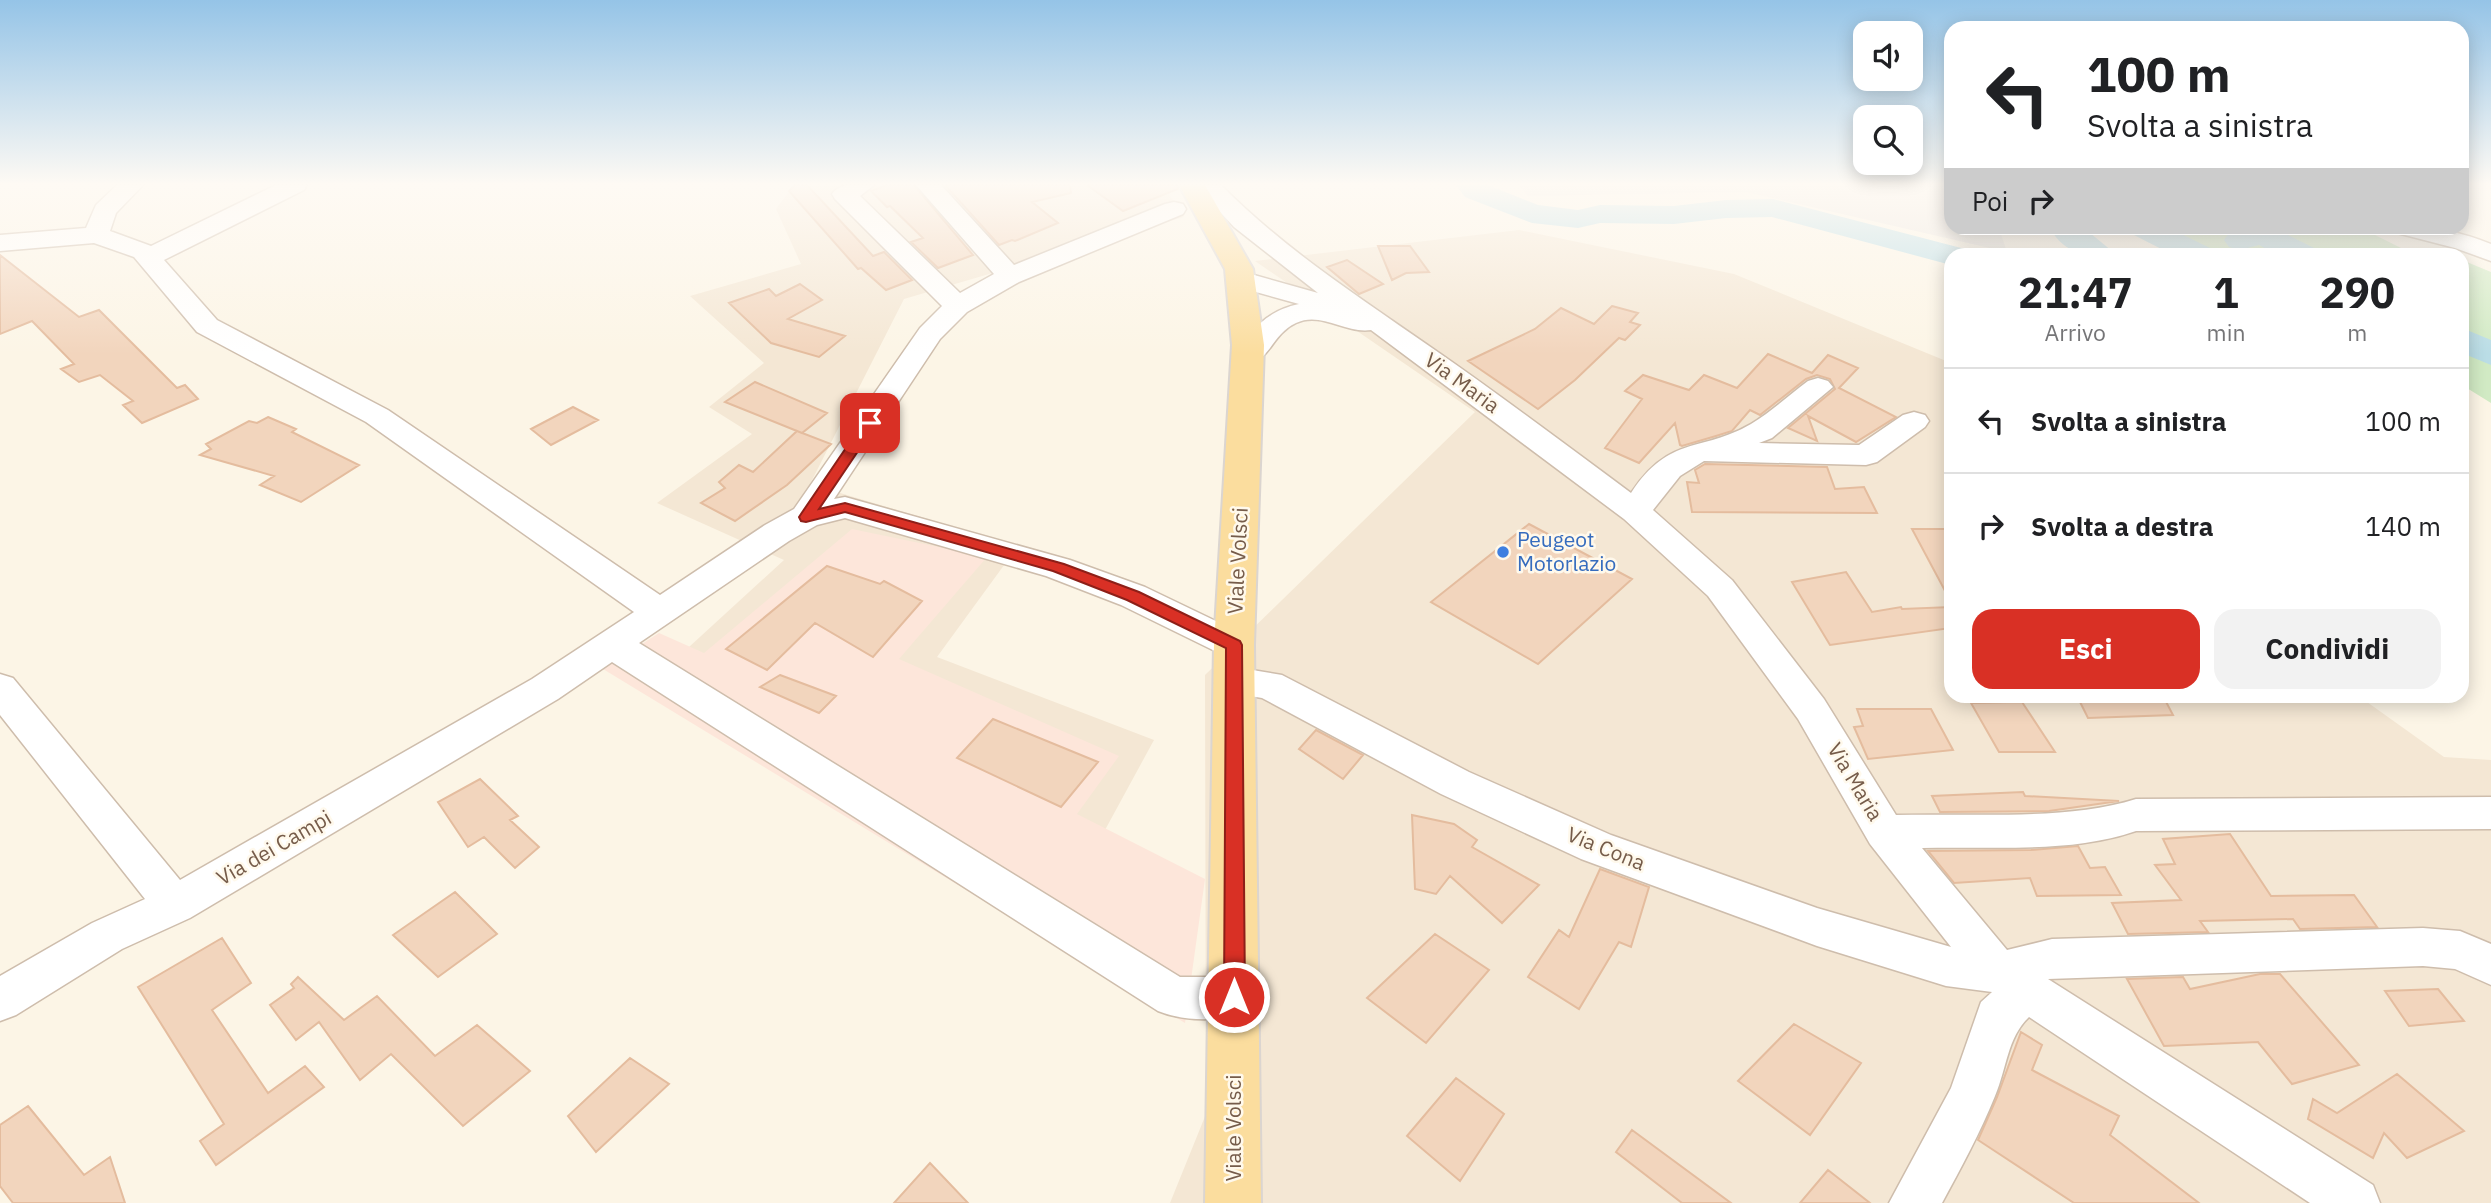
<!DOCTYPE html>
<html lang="it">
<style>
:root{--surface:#fff;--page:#f2f2f2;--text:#202124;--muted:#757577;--line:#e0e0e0;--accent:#d93025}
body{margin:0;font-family:"IBM Plex Sans",sans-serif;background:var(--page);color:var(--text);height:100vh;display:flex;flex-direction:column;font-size:26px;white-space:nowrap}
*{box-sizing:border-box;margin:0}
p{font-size:23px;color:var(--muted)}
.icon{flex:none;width:38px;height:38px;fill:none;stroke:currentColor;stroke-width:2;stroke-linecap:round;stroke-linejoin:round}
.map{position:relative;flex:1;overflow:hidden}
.details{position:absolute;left:1944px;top:248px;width:525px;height:455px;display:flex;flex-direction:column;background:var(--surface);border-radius:21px;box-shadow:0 4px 18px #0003}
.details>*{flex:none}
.top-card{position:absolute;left:1944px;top:21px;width:525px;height:214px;border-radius:21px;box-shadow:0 4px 18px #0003;background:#fff;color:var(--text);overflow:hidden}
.buttons{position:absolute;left:1853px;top:21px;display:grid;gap:14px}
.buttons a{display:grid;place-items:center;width:70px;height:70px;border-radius:14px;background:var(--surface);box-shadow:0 4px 18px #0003;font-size:35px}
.pin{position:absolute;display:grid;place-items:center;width:60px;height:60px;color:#fff;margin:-30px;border-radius:14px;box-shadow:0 4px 10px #0006}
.me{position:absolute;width:77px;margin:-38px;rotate:0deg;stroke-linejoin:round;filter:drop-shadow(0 0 5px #0008)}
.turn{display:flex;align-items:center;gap:24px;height:147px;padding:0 28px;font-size:32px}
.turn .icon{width:91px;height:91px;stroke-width:2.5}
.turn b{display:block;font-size:49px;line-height:60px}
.then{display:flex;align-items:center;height:66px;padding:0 28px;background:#0003;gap:14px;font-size:26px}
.eta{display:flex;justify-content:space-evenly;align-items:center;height:119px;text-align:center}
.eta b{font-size:42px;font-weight:700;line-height:49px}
.cta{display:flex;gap:14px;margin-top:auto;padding:14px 28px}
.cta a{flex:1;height:80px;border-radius:21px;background:var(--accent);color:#fff;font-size:28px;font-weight:700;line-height:80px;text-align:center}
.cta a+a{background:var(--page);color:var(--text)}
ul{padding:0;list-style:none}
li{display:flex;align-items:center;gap:21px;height:105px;padding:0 28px;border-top:2px solid var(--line)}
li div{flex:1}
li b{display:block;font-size:26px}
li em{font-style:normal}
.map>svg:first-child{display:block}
.residential{fill:#f4e7d4}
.commercial{fill:#fde6da}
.industrial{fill:#ece6e0}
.green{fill:#d1eac4}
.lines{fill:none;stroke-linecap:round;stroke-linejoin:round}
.river{fill:#badde6;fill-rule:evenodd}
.building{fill:#f2d5bd;stroke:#e4bc9e;stroke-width:2}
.minor-casing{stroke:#cebdac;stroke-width:3}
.major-casing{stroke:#dbd5d0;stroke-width:4}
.minor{fill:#fff;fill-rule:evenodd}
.major{fill:#fbdd9e;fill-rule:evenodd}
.route{fill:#d93025;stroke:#8d1f18;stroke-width:2}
.shop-dot{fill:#3f7fe0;stroke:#fff9ec;stroke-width:2.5}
.labels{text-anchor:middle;stroke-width:5;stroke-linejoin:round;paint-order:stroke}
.street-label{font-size:21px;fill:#765c4a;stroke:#fff9ec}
.shop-label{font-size:21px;fill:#366cbe;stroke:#fff9ec;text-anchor:start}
</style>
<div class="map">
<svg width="2491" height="1203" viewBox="0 0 2491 1203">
<rect width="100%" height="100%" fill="#fcf5e6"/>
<!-- residential -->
<path class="residential" d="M794 185H1163L1184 217 904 299 810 484 1018 546 937 657 1154 740 1099 841 689 647 784 560 657 503 752 434 709 407 764 363 690 296 801 264 776 209Z
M1519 230 1734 274 1951 363V696L2360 697 2444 757 2491 760V1203H1170L1206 1114 1205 675 1475 412 1255 261Z"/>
<!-- commercial -->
<path class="commercial" d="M852 529 987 557 899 659 1119 756 1077 814 1205 879 1185 1023 603 669 659 633 704 653Z"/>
<!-- industrial -->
<path class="industrial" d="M1519 185H1951V228H1999L2007 252 1746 192 1528 196Z"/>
<!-- green -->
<path class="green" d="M2158 228H2361L2403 249 2438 255H2219Z
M2462 260 2491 272V403L2462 385Z"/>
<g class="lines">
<!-- river -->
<path class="river" d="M1456 185H1488L1538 205 1578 210 1600 205 1674 206 1726 200 1773 199 1965 249 1970 256H1951V265L1772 217 1726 218 1674 224 1600 223 1578 228 1532 223 1465 197Z
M2050 228H2084L2118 256C2090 256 2065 256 2050 228Z
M2130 228H2169L2212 249 2217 256H2175L2134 235Z
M2250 228H2274L2316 249 2321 256H2279L2259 245 2240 250 2229 247 2224 240 2229 233Z
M2462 328 2491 340V365L2462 353Z"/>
</g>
<!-- building -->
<path class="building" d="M795 185H807L873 256 884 252 912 280 886 290 861 268 858 269 789 191Z
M887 185H914L973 255 938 268 911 242 923 238 890 206 887 207 871 191Z
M945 185H1070L1071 193 1032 202 1058 223 1015 241 1012 240 999 245Z
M1087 185H1177L1178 189 1123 211Z
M1378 246H1410L1429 272 1406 273 1392 280Z
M0 255 79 317 99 310 177 388 185 385 198 399 142 423 123 405 133 401 100 375 79 382 61 369 74 364 32 321 0 334Z
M1347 260 1383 284 1359 294 1327 267Z
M800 284 822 300 788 319 845 336 819 357 771 343 729 303 769 289 776 296Z
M1612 306 1638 313 1630 322 1640 325 1625 340 1619 338 1575 380 1538 409 1468 361 1535 329 1561 308 1594 324Z
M1768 354 1812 373 1828 355 1858 368 1839 388 1896 417 1856 442 1808 416 1817 441 1788 428 1835 389 1830 379 1817 375 1806 379 1760 415 1750 410 1732 431 1716 436 1682 446 1680 445 1675 423 1639 463 1605 448 1642 399 1625 391 1643 375 1689 390 1704 375 1737 388Z
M755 382 827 413 802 433 725 402Z
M573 407 598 420 551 445 531 429Z
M268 417 296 429 292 432 359 465 301 502 260 485 274 476 200 455 211 449 206 444 249 421 257 423Z
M797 431 831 444 787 485 735 521 701 503 725 488 719 482 739 465 753 472Z
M1705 464 1827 467 1835 489 1864 487 1877 513 1692 512 1687 482 1699 483 1695 470Z
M1529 524 1632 579 1538 664 1431 602Z
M1912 529H1951V602Z
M827 566 880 584 884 581 922 601 873 657 815 623 767 670 726 649Z
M1846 572 1872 612 1901 607 1902 609 1951 607V628L1830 645 1792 582Z
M780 675 836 696 819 713 760 687Z
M2077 696H2163L2173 715 2088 718Z
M2022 702 2055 752H1999L1971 703Z
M1857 709H1931L1953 750 1868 759 1854 727 1863 726Z
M993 719 1098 762 1061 807 957 758Z
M1316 730 1363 755 1343 779 1299 749Z
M480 779 518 816 510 820 539 847 515 868 484 837 468 847 438 802Z
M2023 792 2025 796 2119 801 2049 811 1940 812 1932 796Z
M1412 815 1454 824 1477 840 1472 847 1539 885 1502 923 1450 876 1436 894 1415 889Z
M2230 834 2271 896 2354 895 2377 927 2300 929 2293 919 2200 921 2208 932 2128 934 2112 903 2181 900 2155 865 2175 864 2163 839Z
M2078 846 2090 868 2105 867 2121 895 2037 896 2030 878 1954 883 1928 851 2031 850Z
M1600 869 1649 887 1631 947 1619 942 1579 1009 1528 977 1559 930 1569 937Z
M455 892 497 934 438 977 393 935Z
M1435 934 1489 970 1426 1043 1367 998Z
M222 938 251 983 212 1010 268 1093 305 1066 324 1087 216 1165 200 1141 224 1124 138 987Z
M2260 974H2280L2359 1065 2292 1084 2258 1042 2164 1046 2127 979 2183 977 2190 989Z
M298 977 344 1020 377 996 435 1056 477 1025 530 1071 463 1126 391 1054 360 1080 319 1022 296 1040 270 1005 294 988 291 984Z
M2438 989 2464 1021 2409 1026 2385 991Z
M1794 1024 1861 1063 1810 1135 1738 1081Z
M2021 1032 2042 1045 2032 1070 2119 1116 2110 1135 2199 1203H2074L1978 1140 1997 1097Z
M630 1058 669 1084 596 1152 568 1116Z
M2397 1074 2464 1131 2407 1158 2384 1133 2373 1158 2308 1119 2313 1099 2337 1113Z
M1456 1078 1504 1114 1460 1181 1407 1136Z
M28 1106 84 1175 110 1157 125 1203H13L0 1186V1125Z
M1632 1130 1731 1203H1682L1616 1152Z
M930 1163 968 1203H894Z
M1828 1170 1870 1203H1800Z"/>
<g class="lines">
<defs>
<path id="minor" d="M117 185H143L116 213 110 231 151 246 276 185H307L304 190 164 260 217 320 388 410 660 595 765 525 794 509 920 328 942 306 835 199 832 194C841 181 859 185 874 185L860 196 960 293 994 274 916 185H941L1014 265 1165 204 1174 202 1183 204 1186 209 1183 214 1019 282 967 312 940 339 834 499 845 497 1070 560 1145 587 1247 636 1252 645 1247 654 1234 658 1221 654 1121 605 1046 576 845 518 817 525 789 541 639 643 1180 977H1234L1250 983 1257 997 1250 1011C1223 1022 1185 1022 1158 1011L612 662 558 699 190 918 122 949 16 1015 0 1021V976L92 923 145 899 0 715V674L13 678 180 880 532 679 634 612 366 422 197 332 134 257 94 243 0 251V235L86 228 96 205Z
M1195 185H1221C1284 249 1359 297 1432 348 1500 395 1565 444 1631 493 1670 434 1701 453 1751 424 1771 412 1789 395 1808 381L1818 378 1828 381 1833 387 1772 438 1759 443 1859 445 1903 415 1914 412 1925 415 1929 421 1925 427 1877 462 1866 465 1704 461 1680 476 1653 510 1732 580 1824 699 1896 815C1971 813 2066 821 2136 799L2491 797V829L2136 831C2069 854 1993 846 1922 848L2007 950 2052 939 2423 928 2460 931 2491 944V985L2455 969 2423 966 2048 979 2373 1185 2380 1203H2310L2029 1017C2007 1038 2007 1068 1995 1096 1980 1133 1961 1168 1942 1203H1889L1951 1088 1981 1002 1992 992 1946 986 1817 946 1581 859 1441 794 1262 698 1221 691 1215 681 1221 671 1234 667 1282 675 1469 772 1611 835 1817 908 1951 947 1870 844 1798 719 1708 596 1624 519 1371 330C1346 334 1321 311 1296 323 1269 335 1268 371 1238 363L1234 357C1251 330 1266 311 1299 304L1231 285 1227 279 1231 273 1240 271 1318 293 1234 227Z
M2393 228C2427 225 2459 231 2491 244V261L2455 248 2397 233Z"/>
<path id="major" d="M1179 185H1205L1253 269 1264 345 1254 645 1261 1203H1205L1214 645 1232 345 1225 269Z"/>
</defs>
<!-- minor casing -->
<use href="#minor" class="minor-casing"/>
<!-- major casing -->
<use href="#major" class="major-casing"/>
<!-- minor -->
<use href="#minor" class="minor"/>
<!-- major -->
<use href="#major" class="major"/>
</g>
<!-- sky -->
<linearGradient id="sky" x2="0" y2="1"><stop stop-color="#95c4e7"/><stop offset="0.52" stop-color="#fefaf4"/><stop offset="1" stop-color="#fefaf4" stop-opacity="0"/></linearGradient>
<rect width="2491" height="354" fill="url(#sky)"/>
<!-- route -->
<path class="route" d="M870 418 877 423 819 509 845 503 1064 564 1139 592 1240 641 1242 645 1245 997 1242 1004 1234 1007 1227 1004 1224 997 1226 648 1127 600 1053 571 845 512 806 522 801 521 799 517 801 514 865 420Z"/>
<!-- markers -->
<circle class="shop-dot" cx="1503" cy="552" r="7"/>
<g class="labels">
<!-- street labels -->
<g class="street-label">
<text transform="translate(1462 383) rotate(36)" y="7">Via Maria</text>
<text transform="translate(1238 561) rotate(-87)" y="7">Viale Volsci</text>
<text transform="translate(1855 782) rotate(59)" y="7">Via Maria</text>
<text transform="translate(274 848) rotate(-30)" y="7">Via dei Campi</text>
<text transform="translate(1606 849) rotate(22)" y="7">Via Cona</text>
<text transform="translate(1234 1128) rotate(-90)" y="7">Viale Volsci</text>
</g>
<!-- shop labels -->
<g class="shop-label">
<text x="1517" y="547">Peugeot<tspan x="1517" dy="24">Motorlazio</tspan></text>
</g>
</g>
</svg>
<div class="buttons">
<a><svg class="icon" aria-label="sound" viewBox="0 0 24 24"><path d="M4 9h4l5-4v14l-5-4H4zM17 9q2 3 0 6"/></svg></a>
<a><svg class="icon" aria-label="search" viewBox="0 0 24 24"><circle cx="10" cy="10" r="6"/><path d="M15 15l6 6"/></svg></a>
</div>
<div class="pin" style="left:870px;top:423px;background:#d93025"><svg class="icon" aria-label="arrive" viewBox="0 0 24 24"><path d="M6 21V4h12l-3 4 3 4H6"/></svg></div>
<svg class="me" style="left:1234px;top:997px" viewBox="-20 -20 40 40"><circle r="17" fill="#d93025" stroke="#fff" stroke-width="3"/><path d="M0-11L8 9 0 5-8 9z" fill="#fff"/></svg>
<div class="top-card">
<div class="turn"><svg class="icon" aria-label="left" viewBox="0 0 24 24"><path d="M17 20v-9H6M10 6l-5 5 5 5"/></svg><div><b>100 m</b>Svolta a sinistra</div></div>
<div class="then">Poi<svg class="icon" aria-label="right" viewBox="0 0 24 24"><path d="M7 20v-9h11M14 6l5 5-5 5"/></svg></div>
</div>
<section class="details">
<div class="eta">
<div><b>21:47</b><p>Arrivo</p></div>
<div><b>1</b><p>min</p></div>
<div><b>290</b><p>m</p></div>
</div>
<ul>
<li><svg class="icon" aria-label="left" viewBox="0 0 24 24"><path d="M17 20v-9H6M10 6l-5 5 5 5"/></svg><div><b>Svolta a sinistra</b></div><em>100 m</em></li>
<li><svg class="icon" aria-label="right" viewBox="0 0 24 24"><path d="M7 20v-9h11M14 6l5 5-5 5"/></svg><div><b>Svolta a destra</b></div><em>140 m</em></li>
</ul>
<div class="cta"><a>Esci</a><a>Condividi</a></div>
</section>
</div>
